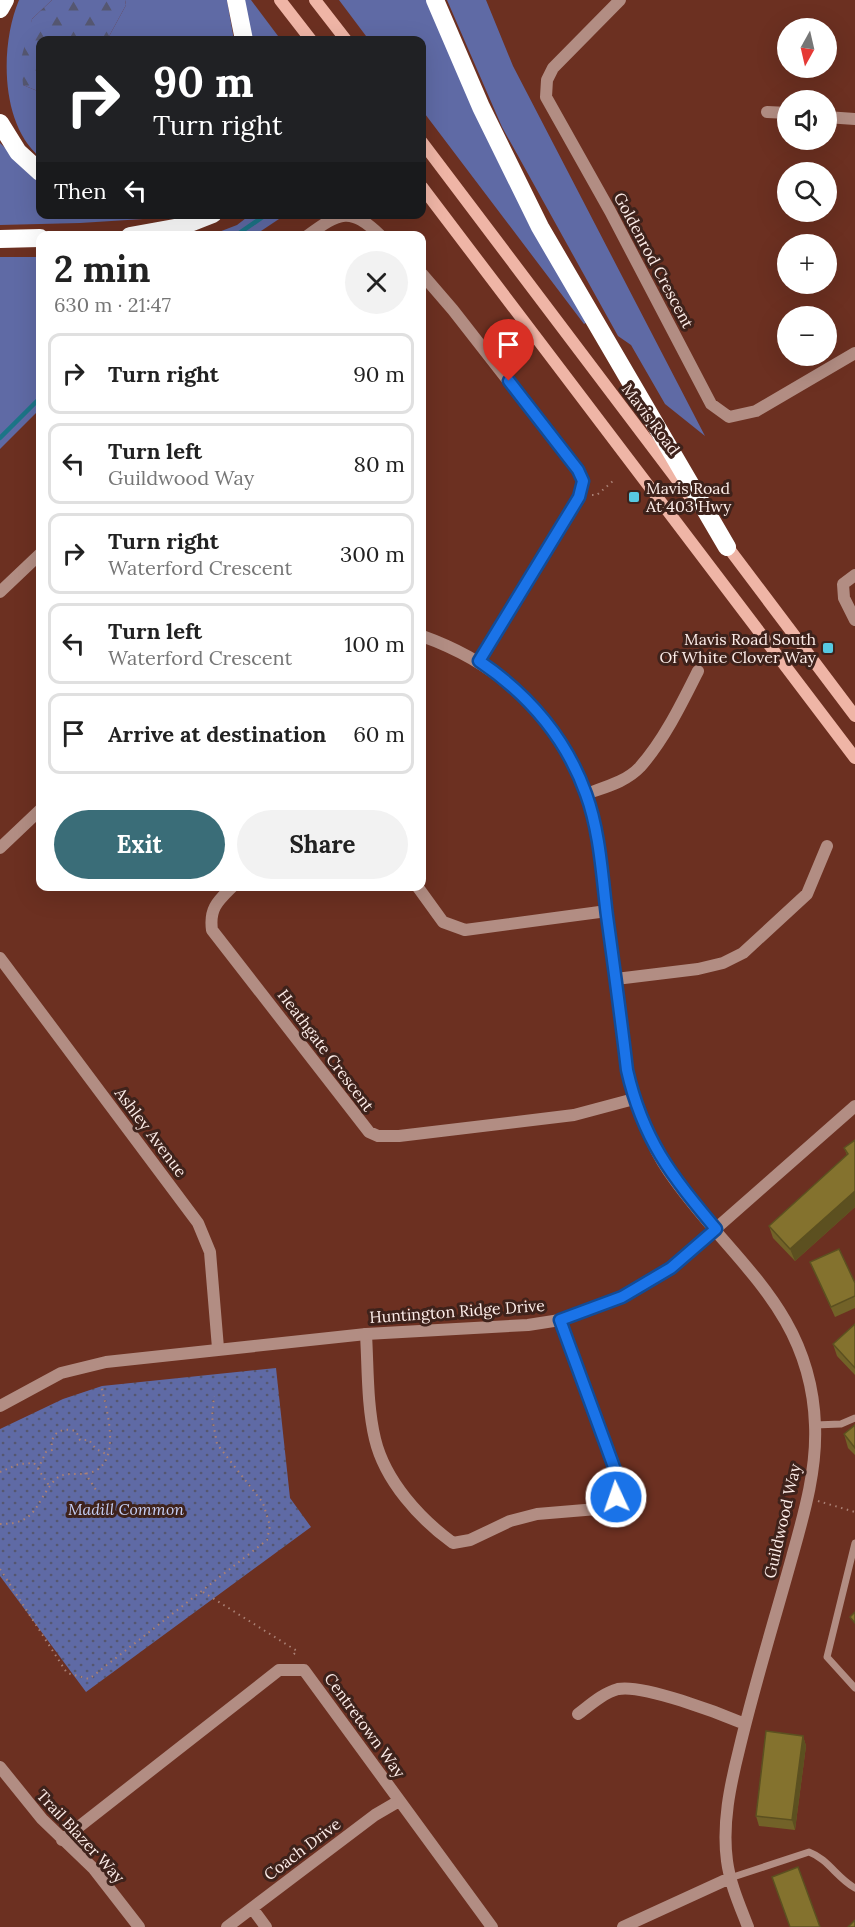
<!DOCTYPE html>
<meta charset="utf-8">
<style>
:root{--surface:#fff;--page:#f2f2f2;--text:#222;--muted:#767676;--line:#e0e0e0;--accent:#3a6d78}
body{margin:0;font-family:Lora,serif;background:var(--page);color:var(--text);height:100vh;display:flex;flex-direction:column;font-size:22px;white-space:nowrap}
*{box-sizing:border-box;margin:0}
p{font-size:20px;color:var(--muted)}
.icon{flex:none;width:33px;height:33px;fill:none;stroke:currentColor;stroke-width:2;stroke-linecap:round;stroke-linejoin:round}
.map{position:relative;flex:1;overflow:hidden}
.sheet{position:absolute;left:36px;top:231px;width:390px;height:660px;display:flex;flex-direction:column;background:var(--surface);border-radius:12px;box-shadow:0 6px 24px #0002}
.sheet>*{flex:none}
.banner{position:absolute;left:36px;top:36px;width:390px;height:183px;border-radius:12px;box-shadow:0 6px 24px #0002;background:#202124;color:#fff;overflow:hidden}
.needle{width:39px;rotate:188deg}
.fabs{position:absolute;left:777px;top:18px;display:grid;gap:12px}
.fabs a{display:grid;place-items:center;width:60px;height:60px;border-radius:50%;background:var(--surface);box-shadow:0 6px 24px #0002;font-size:30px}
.pin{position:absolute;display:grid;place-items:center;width:51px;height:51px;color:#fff;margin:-62px -26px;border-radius:50% 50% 50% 0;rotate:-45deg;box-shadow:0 0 6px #0007}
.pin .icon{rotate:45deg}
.me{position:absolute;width:66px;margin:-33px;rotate:357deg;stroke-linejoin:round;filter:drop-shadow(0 0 4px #0008)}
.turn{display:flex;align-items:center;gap:21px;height:126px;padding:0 18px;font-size:27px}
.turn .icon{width:78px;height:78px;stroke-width:2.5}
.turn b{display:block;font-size:42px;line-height:51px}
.then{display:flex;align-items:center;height:57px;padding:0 18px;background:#0003;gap:12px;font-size:22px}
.round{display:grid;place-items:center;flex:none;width:63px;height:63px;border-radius:32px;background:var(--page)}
.headline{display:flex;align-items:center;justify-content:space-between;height:102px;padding:0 18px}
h1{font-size:36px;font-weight:700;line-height:45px}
.button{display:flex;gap:12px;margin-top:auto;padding:12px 18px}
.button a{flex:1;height:69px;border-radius:36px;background:var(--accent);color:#fff;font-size:24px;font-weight:700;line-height:69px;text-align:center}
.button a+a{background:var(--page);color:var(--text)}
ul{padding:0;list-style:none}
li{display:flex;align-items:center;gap:18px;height:81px;margin:0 12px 9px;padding:0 6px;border:3px solid var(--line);border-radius:12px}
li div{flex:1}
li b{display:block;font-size:22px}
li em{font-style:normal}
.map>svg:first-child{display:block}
.grass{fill:#5f6aa5}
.forest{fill:url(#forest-firs)}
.park{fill:url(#park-dots)}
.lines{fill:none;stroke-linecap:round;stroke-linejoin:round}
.stream{stroke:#1c7587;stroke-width:4.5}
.path{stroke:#a98075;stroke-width:2;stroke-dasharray:1.5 4.5;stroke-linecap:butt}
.service{stroke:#b28d83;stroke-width:7}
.minor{stroke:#b28d83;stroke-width:12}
.tertiary{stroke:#b28d83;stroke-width:12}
.secondary{stroke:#efb5a6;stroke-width:12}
.motorway{stroke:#fff;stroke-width:18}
.wall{fill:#726228}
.shaded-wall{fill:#5c5020}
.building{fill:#84722e;stroke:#5c5020;stroke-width:1.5}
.route-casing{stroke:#114b97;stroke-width:15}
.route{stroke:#1a73e8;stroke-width:10}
.poi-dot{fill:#57c9e2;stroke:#3e221b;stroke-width:2}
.labels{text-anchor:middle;stroke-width:6;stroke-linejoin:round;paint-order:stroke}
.street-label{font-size:16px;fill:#fdede9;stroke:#3e221b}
.poi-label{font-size:16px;fill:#fdede9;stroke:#3e221b;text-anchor:start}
.park-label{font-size:16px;font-style:italic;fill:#c6cff5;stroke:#3e221b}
</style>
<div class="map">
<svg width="855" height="1927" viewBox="0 0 855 1927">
<defs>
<pattern id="forest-firs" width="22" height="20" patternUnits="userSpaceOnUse" patternTransform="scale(1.5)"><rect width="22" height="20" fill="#5f6aa5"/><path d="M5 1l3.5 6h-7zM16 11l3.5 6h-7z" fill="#555771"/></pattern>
<pattern id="park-dots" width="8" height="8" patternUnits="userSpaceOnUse" patternTransform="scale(1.5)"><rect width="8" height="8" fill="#5f6aa5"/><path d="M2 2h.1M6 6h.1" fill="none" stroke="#555771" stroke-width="1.8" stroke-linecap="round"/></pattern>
</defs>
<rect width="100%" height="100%" fill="#6c3021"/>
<!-- grass -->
<path class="grass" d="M19 0H52L32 19 23 85 40 92V157C0 124 0 45 19 0Z
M125 0H227L234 40H107L126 5Z
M244 0H251L281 40H250Z
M339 0H429L589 321 584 324 422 110V40H369Z
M447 0H486L513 66 705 436 665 404 631 345 618 336 502 127Z
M0 143 40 181V214L168 215 159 218 80 223 0 225Z
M250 215H285L255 235H211L237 225Z
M0 257H40V409L0 449Z"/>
<!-- forest -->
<path class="forest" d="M52 0H125L126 5 107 40H40V92L23 85 21 59 32 19Z"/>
<!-- park -->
<path class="park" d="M276 1368 290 1498 311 1527 86 1692 0 1576V1429L63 1399 102 1386Z"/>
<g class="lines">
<!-- stream -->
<path class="stream" d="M235 236 267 214
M0 438 40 398"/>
<!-- path -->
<path class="path" d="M592 495H597L614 480
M38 1469 46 1452 52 1450C50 1433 60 1427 76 1431L80 1440H89L96 1449 106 1454
M0 1472 19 1464 34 1463 50 1487
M85 1473 98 1493
M818 1501 855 1512
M0 1524C38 1524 34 1504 54 1481 63 1470 77 1476 89 1473 124 1465 106 1407 101 1385
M0 1569 67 1673 89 1679 267 1540 270 1526 263 1503 217 1444 212 1417 214 1396
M203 1592 297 1651 291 1657"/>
<!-- service -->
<path class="service" d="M815 1425 841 1424 855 1418
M855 1543 827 1657 855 1688
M730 1878 809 1852C828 1859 837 1878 855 1888"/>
<!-- minor -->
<path class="minor" d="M620 0 553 68 547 80 546 97 610 211 711 404 729 417 756 411 855 353
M767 112 788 113
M826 117 855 119
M307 236C340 212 350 206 381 236
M422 274 453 310 578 470 583 481 579 497 479 661
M855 575 843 584 844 598 855 620
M0 592 40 554
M422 636C498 663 559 716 586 795 600 834 603 879 608 920 614 970 621 1020 627 1070 636 1106 648 1141 669 1172 728 1259 811 1307 815 1425 817 1470 804 1514 792 1557 774 1622 754 1686 739 1750 730 1786 722 1824 727 1861 730 1884 740 1906 748 1927
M586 794C605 787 626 782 640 767 664 740 682 703 698 671
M0 848 40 810
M233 886C218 901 209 908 212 930L369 1132 378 1136H399L574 1115 634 1099
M417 886 443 922 465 930 607 911
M0 958 198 1223 210 1252 218 1348
M616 979 698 969 723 963 743 953 807 894 827 846
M366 1334C368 1368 367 1406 375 1439 385 1481 420 1519 453 1543L470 1540 510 1521 537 1514 597 1509 616 1497 619 1478 560 1320
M578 1714C590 1705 603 1693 618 1689 643 1684 719 1713 745 1724
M0 1767 42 1819 94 1869 139 1927
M62 1840 279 1670H304L492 1927
M252 1908 266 1927
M227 1927 375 1815 399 1801
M623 1927 730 1878"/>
<!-- tertiary -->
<path class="tertiary" d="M0 1406 61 1373 106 1362 366 1334 528 1325 560 1320 622 1297 671 1268 855 1106"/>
<!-- secondary -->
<path class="secondary" d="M280 0 311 40
M315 0 346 40
M422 142 690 497
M422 187 855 758
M724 542 855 716"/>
<!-- motorway -->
<path class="motorway" d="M236 0 244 40
M435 0 481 107 540 227 727 547
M0 9 5 0
M0 123 18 152 40 172
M130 236 180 227 213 214
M0 239 40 238"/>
</g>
<!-- wall -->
<path class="wall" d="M855 1140V1207L795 1261 773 1238 769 1226 847 1155 844 1148Z
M810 1262 855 1283V1308L835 1317Z
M855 1324V1375L837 1356 833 1344Z
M855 1425V1455L848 1448 844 1434Z
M803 1736 806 1746 795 1830 759 1826 756 1816Z"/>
<!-- shaded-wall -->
<path class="shaded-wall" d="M855 1191V1207L795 1261 790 1249Z
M803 1736 806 1746 795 1830 792 1820Z"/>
<!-- building -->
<path class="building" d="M855 1140V1191L790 1249 769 1226 848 1154 844 1148Z
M839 1249 855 1283V1296L831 1307 810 1262Z
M855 1324V1368L833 1344Z
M855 1425V1448L844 1434Z
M855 1612V1623L850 1617Z
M766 1731 803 1736 792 1820 756 1816Z
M798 1867 820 1927H790L772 1877Z
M855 1920V1927H848Z"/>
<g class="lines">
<defs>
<path id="route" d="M509 381 578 470 583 481 579 497 479 661C528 694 566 738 586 794 600 832 602 876 607 916 614 967 621 1018 627 1070 643 1140 671 1175 716 1229L671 1268 622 1297 560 1320 618 1478 616 1497"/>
</defs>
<!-- route casing -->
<use href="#route" class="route-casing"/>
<!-- route -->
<use href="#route" class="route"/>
</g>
<!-- markers -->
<g class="poi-dot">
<rect x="628" y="491" width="12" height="12" rx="3"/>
<rect x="822" y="642" width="12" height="12" rx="3"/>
</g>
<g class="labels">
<!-- street labels -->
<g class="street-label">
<text transform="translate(654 260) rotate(62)" y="6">Goldenrod Crescent</text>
<text transform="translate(651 419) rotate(53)" y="6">Mavis Road</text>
<text transform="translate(326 1050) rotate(53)" y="6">Heathgate Crescent</text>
<text transform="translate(151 1132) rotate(53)" y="6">Ashley Avenue</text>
<text transform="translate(457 1311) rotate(-4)" y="6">Huntington Ridge Drive</text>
<text transform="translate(782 1521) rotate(-77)" y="6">Guildwood Way</text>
<text transform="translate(365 1725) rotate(54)" y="6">Centretown Way</text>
<text transform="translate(81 1836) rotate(47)" y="6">Trail Blazer Way</text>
<text transform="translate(302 1849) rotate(-37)" y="6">Coach Drive</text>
</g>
<!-- poi labels -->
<g class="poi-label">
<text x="646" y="494">Mavis Road<tspan x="646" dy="18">At 403 Hwy</tspan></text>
<text x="816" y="645" text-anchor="end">Mavis Road South<tspan x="816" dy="18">Of White Clover Way</tspan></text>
</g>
<!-- park labels -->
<g class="park-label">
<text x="126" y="1515">Madill Common</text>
</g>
</g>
</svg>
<div class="fabs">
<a><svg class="needle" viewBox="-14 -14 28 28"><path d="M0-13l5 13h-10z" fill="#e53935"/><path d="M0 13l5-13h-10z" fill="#767676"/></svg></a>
<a><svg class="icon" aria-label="sound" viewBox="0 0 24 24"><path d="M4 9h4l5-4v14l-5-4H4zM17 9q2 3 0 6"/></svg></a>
<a><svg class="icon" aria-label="search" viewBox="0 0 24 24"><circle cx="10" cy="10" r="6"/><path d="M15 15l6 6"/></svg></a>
<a>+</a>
<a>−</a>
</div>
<div class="pin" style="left:509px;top:381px;background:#d93025"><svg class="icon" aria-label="arrive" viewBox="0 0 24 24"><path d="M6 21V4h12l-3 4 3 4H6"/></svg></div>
<svg class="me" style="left:616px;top:1497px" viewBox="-20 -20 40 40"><circle r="17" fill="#1a73e8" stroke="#fff" stroke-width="3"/><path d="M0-11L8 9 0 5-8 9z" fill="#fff"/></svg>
<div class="banner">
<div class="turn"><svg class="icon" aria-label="right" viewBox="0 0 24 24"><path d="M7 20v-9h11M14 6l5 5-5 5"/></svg><div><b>90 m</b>Turn right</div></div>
<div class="then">Then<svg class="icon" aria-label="left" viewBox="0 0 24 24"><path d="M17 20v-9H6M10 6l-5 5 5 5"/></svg></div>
</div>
<section class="sheet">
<div class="headline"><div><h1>2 min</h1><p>630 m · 21:47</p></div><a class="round"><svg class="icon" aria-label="close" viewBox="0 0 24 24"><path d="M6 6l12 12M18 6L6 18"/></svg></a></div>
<ul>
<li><svg class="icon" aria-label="right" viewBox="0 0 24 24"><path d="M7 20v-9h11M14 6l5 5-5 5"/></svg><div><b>Turn right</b></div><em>90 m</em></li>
<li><svg class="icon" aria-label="left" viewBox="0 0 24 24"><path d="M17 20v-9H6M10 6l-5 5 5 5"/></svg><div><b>Turn left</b><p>Guildwood Way</p></div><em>80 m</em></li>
<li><svg class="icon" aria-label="right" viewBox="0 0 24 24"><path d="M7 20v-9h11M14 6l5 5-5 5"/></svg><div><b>Turn right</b><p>Waterford Crescent</p></div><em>300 m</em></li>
<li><svg class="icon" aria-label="left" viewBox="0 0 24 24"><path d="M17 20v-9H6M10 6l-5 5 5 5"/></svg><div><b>Turn left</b><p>Waterford Crescent</p></div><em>100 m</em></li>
<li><svg class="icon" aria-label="arrive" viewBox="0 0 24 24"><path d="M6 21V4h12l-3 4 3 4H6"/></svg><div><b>Arrive at destination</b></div><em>60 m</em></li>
</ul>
<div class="button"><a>Exit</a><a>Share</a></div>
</section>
</div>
